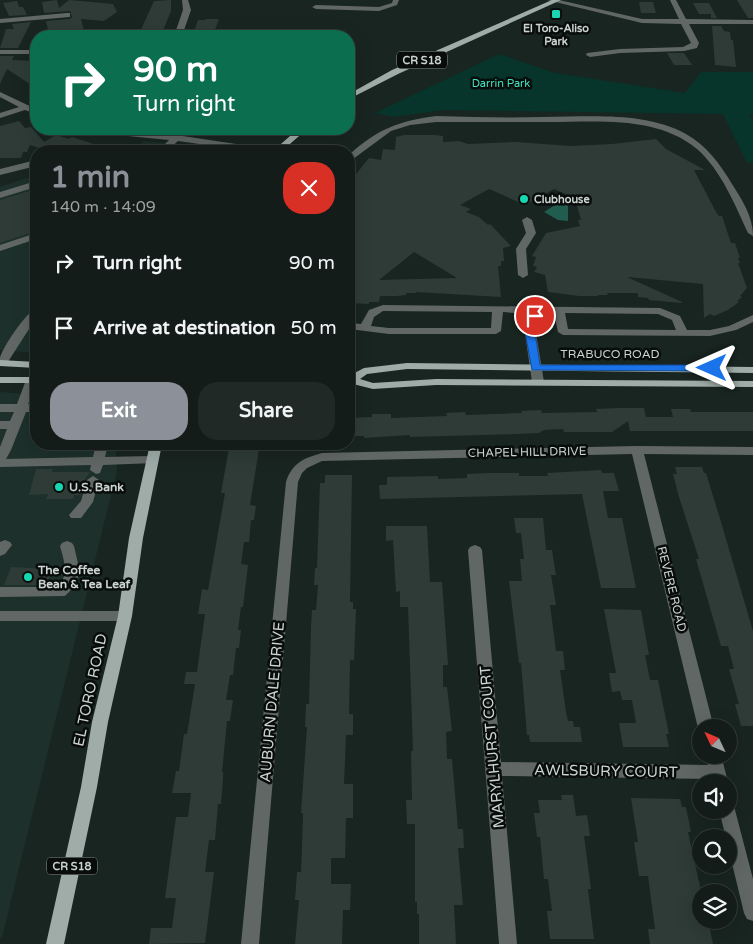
<!DOCTYPE html>
<meta charset="utf-8">
<style>
:root{--surface:#131c19;--page:#202926;--text:#f1f3f6;--muted:#9da1a2;--line:#323a38;--accent:#8c9099}
body{margin:0;font-family:"Varela Round",sans-serif;background:var(--page);color:var(--text);height:100vh;display:flex;flex-direction:column;font-size:19px;white-space:nowrap}
*{box-sizing:border-box;margin:0}
p{font-size:16px;color:var(--muted)}
.icon{flex:none;width:28px;height:28px;fill:none;stroke:currentColor;stroke-width:2;stroke-linecap:round;stroke-linejoin:round}
.map{position:relative;flex:1;overflow:hidden}
.details{position:absolute;left:30px;top:145px;width:325px;height:305px;display:flex;flex-direction:column;background:var(--surface);border-radius:20px;box-shadow:0 5px 20px #0002,0 0 0 1px var(--line)}
.details>*{flex:none}
.guide{position:absolute;left:30px;top:30px;width:325px;height:105px;border-radius:20px;box-shadow:0 5px 20px #0002,0 0 0 1px var(--line);background:#0b6e4f;color:#fff;overflow:hidden}
.needle{width:32px;rotate:314deg}
.buttons{position:absolute;left:692px;top:719px;display:grid;gap:10px}
.buttons a{display:grid;place-items:center;width:45px;height:45px;border-radius:50%;background:var(--surface);box-shadow:0 5px 20px #0002,0 0 0 1px var(--line);font-size:25px}
.pin{position:absolute;display:grid;place-items:center;width:42px;height:42px;color:#fff;margin:-21px;border:2px solid #fff;border-radius:50%;box-shadow:0 1px 5px #0007}
.me{position:absolute;width:55px;margin:-28px;rotate:270deg;stroke-linejoin:round;filter:drop-shadow(0 0 4px #0008)}
.turn{display:flex;align-items:center;gap:18px;height:105px;padding:0 20px;font-size:22px}
.turn .icon{width:65px;height:65px;stroke-width:2.5}
.turn b{display:block;font-size:35px;line-height:42px}
.round{display:grid;place-items:center;flex:none;width:52px;height:52px;border-radius:20px;background:var(--page)}
.overview{display:flex;align-items:center;justify-content:space-between;height:85px;padding:0 20px}
h1{font-size:30px;font-weight:700;line-height:38px;color:var(--accent)}
.primary-button{display:flex;gap:10px;margin-top:auto;padding:10px 20px}
.primary-button a{flex:1;height:58px;border-radius:20px;background:var(--accent);color:#fff;font-size:20px;font-weight:700;line-height:58px;text-align:center}
.primary-button a+a{background:var(--page);color:var(--text)}
ul{padding:0;list-style:none}
li{display:flex;align-items:center;gap:15px;height:65px;padding:0 20px}
li div{flex:1}
li b{display:block;font-size:19px}
li em{font-style:normal}
.map>svg:first-child{display:block}
.built{fill:#1d302b}
.green{fill:#07342b}
.water{fill:#215d4e}
.building{fill:#2e3b37;fill-rule:evenodd}
.lines{fill:none;stroke-linecap:round;stroke-linejoin:round}
.minor{fill:#616765;fill-rule:evenodd}
.major{fill:#9faca8;fill-rule:evenodd}
.route{fill:#1a73e8;stroke:#114b97}
.poi-dot{fill:#1ad5b2;stroke:#080d0b;stroke-width:2}
.labels{text-anchor:middle;stroke-width:5;stroke-linejoin:round;paint-order:stroke}
.far-poi-label{font-size:11px;font-weight:bold;fill:#ccd4d2;stroke:#080d0b}
.shield{fill:#080d0b;stroke:#919896;stroke-width:1}
.shield-label{font-size:11px;font-weight:bold;fill:#ccd4d2}
.far-park-label{font-size:11px;fill:#40e2bf;stroke:#080d0b}
.street-label{font-size:12px;fill:#ccd4d2;stroke:#080d0b}
.poi-label{font-size:12px;font-weight:bold;fill:#ccd4d2;stroke:#080d0b;text-anchor:start}
.near-street-label{font-size:15px;fill:#ccd4d2;stroke:#080d0b}
</style>
<div class="map">
<svg width="753" height="944" viewBox="0 0 753 944">
<rect width="100%" height="100%" fill="#192521"/>
<!-- built -->
<path class="built" d="M143 141 200 146 230 151H132Z
M36 175V353L0 350V187Z
M0 392 36 395V444H119L116 452 117 471 2 937 0 939Z"/>
<!-- green -->
<path class="green" d="M499 54 555 73 685 93 701 72H753V115H750L753 122V163H747L723 114 444 110 393 117 375 113Z"/>
<!-- water -->
<path class="water" d="M557 200 568 205V221L558 220 544 212 555 205 552 203Z"/>
<!-- building -->
<path class="building" d="M57 0 59 8 69 0 113 4 117 12 104 21 81 19 84 31 52 34 49 33 46 21 70 19 72 17 70 11 44 13 42 2Z
M171 0V11L162 33 139 34 154 1Z
M737 0H753V18H748Z
M17 1 19 7H23L27 15 9 16 3 3Z
M639 2H653L656 13H641Z
M693 3H709L717 18H711V14H699Z
M206 19H219L213 35H201L202 32H194L198 20H205Z
M31 22 18 48H0L6 29H14L12 24Z
M712 26H721L724 31 730 32 731 40H733L736 67 715 65Z
M667 53H684L692 65H674Z
M0 56H14L12 60 36 61V88L7 69 0 84Z
M19 121 25 128 31 127 44 142 56 135 69 139 72 137 109 149V151H60L49 148 52 151H50L30 145 27 152H23L21 158H0V126Z
M404 135H435L443 136V142L459 141 468 144 516 142 571 146 612 144 656 139 666 149 705 170H694L716 212 719 216H722L731 243H735L740 258H738L740 263H738L747 288 740 296 742 297 737 301 739 302 728 310 714 316 710 314 704 318 703 284 627 277 682 302V303L649 300 648 298 638 297V293H607L608 295H598V296H579L548 292 545 275 534 272 537 267 533 266 536 257 532 256 546 233 580 226 578 220H581L576 202 580 200 554 189 525 205 489 189 460 205 471 209 466 212 479 217 488 225 490 224 511 246 503 248 504 261H501V266H498L501 297 416 292V293H406V295L397 296H380L379 302H369V304L349 303V194L353 188H350L354 184 351 183 355 179H352L369 158 381 160 383 149 395 150 396 137ZM414 252 457 278 379 280Z
M36 189V231L0 243V200Z
M618 408H644L646 417H673L671 409H690L691 412H753V431H630L628 421 612 432H564L563 429 544 430 539 433 517 434 410 437V435L364 438V436H349V418L372 417V414H391V418L447 416 446 413 465 412 466 415 522 413 521 411 541 410 542 413 597 412 596 409Z
M229 448 259 449 250 505 256 506 254 520H251L249 542H244L241 564 248 565 243 607H241L238 630H241L239 648H236L233 675H230L226 700H233L230 721H227L222 772H223V779L221 804H218L215 840H209L205 872H214L205 943 149 944 151 928H172L176 898H165L176 817H188L191 793H172L176 771H179L184 734H187L195 684H184L186 672H197L205 614H198L202 589 208 590 225 493H221Z
M675 467H702L704 473H706L721 522 753 631V726H741L735 704H739L729 669H734L728 646H721L696 559H699L679 497 673 474H677Z
M36 469H53L52 472H90L85 479 81 495H74L73 499H46L48 494 29 495Z
M601 470 602 473H614L619 491H603L608 518H622L636 588H601L582 494 380 499 379 485H387V477L438 476V479L467 478V474L489 473H519V476H548L547 473Z
M325 475H352L350 602H353V609H356L354 660H350L349 714H353V735H346L344 784H353V818H346L345 858H331V884H351L350 910H343L342 944H295L299 900H295L297 872H301L303 818V813H301L307 727H305L306 704H309L311 627 312 610H316L318 585H314L315 568H317L320 483H325Z
M514 518H543L546 550H552L556 575H551L556 605H550L556 651H563L565 670H560L566 712 568 721H573L574 727H580L582 742H530L529 735H527L521 663H519L509 581H522L520 559H524L521 533H516Z
M386 526H427L430 582H442L448 665H443V687H447L452 731 446 732 447 759H452L458 829H463L464 848H458L463 905H454L456 944H419V914H417V902H415V824H407L406 800H412L411 751H413L408 607H400V591L396 592 393 540 386 541Z
M11 567 53 569 47 585H4Z
M604 609 641 610 649 655H645L650 680H658L669 734H666L669 747H623L619 723H636L632 700H622L620 691 612 692 609 673H616Z
M561 795H573L576 816 587 815 590 836H584L591 889H588L594 939H550L547 911H552L548 879H544L540 837H537L534 813H540L538 800H562Z
M631 798 680 799 682 807H686L691 832H688L701 891V920H708L713 944H650L648 929H655L648 876H639L634 842H638Z"/>
<g class="lines">
<!-- minor -->
<path class="minor" d="M182 0H188L191 10 182 36H174L183 10Z
M393 0H399L397 5 379 11 316 9 312 7 316 5 379 7 392 3Z
M547 0H559L642 19H679L670 0H676L686 19 753 20V24H689L699 43 697 48 684 51 620 53 590 57 586 55 587 53 620 49 683 47 691 43 681 24 642 23Z
M67 13H70V17L0 23V19Z
M0 50H36V54H0Z
M0 92 36 109V114L25 110 0 118V113L19 107 0 97Z
M436 116C472 117 507 118 543 117 589 117 644 111 686 134 707 146 720 164 732 184 742 200 753 216 753 236L748 233C735 205 721 170 697 149 654 113 590 123 539 122 504 122 470 122 436 122L410 125 391 131 349 162V155C377 129 399 121 436 116Z
M83 129H109L176 135 263 148 267 151H249L178 141 167 151H158L169 140 87 132Z
M36 160V166L0 175V169Z
M36 181V187L0 198V192Z
M527 217 532 220 536 233 526 249 528 275 523 278 518 275 516 249 526 233 522 220Z
M36 233V239L0 251V245Z
M383 305 660 308 680 316 687 330H710L729 326 753 315V322L736 330 710 336 563 335 558 332 554 313H538L540 316 541 326 536 333 544 382 538 385 532 382 525 333 516 325 514 315 515 313 503 312 501 331 496 334H389L349 329V323L361 324 369 310ZM383 311 492 312 491 328H389L371 326 374 317ZM565 313 658 314 672 320 676 330 568 329ZM527 315 530 317V326L526 324 525 316Z
M36 309V318L6 365 0 366C0 363 0 360 0 358 2 348 27 311 36 309Z
M32 377 36 378V384L28 404H36V412H26L11 450 6 459 93 457 96 444H108L105 457 151 456 155 457 157 460 155 463 103 465 100 473 96 474 90 470 91 465 0 467V447L7 429H0V421H10L14 412H0V404H17L26 380Z
M637 446 753 447V455L644 454 714 728H701V733L698 728 632 454 322 461 307 468 302 473 298 482 259 944H241L286 482C292 463 304 458 322 453Z
M93 476 99 480 93 502 81 518H71L69 515 81 501 87 480Z
M5 540 10 542 12 545 5 554 0 556V542Z
M67 541 72 543 74 546C79 568 84 579 65 596L0 597V587H57C70 575 64 561 60 546L62 543Z
M475 545 480 547 482 550 501 762 708 765 705 755H721L728 782H712L711 779 502 776 517 944H499L468 550 470 547Z
M0 611H125L130 612 132 616 130 620 125 621H0Z
M729 804 733 805 735 810 753 879V921L747 919 744 913 729 851V838H726L719 810H729Z"/>
<!-- major -->
<path class="major" d="M552 0H561L398 74 349 99V94L392 70Z
M298 129H307L282 151H273Z
M0 360 36 362V368L0 366Z
M407 363 753 367V373L407 369 367 374 360 379 373 383 436 379 753 381V387L436 385 373 389 349 383V376L364 368Z
M0 377H36V383H0Z
M150 444H162L143 538 132 616 108 722 97 787 64 944H46L81 787 92 722 118 616 129 538Z"/>
</g>
<!-- route -->
<path class="route" d="M535 313 540 316 541 326 535 333 540 365H712L718 368 712 371 532 370 525 332 531 325 530 316Z"/>
<!-- markers -->
<g class="poi-dot">
<rect x="551" y="9" width="10" height="10" rx="2.5"/>
<circle cx="524" cy="199" r="5"/>
<circle cx="59" cy="487" r="5"/>
<circle cx="28" cy="577" r="5"/>
</g>
<g class="labels">
<!-- far-poi labels -->
<g class="far-poi-label">
<text x="556" y="32">El Toro-Aliso<tspan x="556" dy="13">Park</tspan></text>
<text x="534" y="203" text-anchor="start">Clubhouse</text>
</g>
<!-- shield labels -->
<g class="shield">
<rect x="397" y="51.5" width="50" height="17" rx="4"/>
<rect x="47" y="857.5" width="50" height="17" rx="4"/>
</g>
<g class="shield-label">
<text x="422" y="64">CR S18</text>
<text x="72" y="870">CR S18</text>
</g>
<!-- far-park labels -->
<g class="far-park-label">
<text x="501" y="87">Darrin Park</text>
</g>
<!-- street labels -->
<g class="street-label">
<text x="610" y="358">TRABUCO ROAD</text>
<text transform="translate(527 452) rotate(-1)" y="4">CHAPEL HILL DRIVE</text>
<text transform="translate(672 589) rotate(76)" y="4">REVERE ROAD</text>
</g>
<!-- poi labels -->
<g class="poi-label">
<text x="69" y="491">U.S. Bank</text>
<text x="38" y="574">The Coffee<tspan x="38" dy="14">Bean &amp; Tea Leaf</tspan></text>
</g>
<!-- near-street labels -->
<g class="near-street-label">
<text transform="translate(90 690) rotate(-78)" y="5">EL TORO ROAD</text>
<text transform="translate(272 702) rotate(-85)" y="5">AUBURN DALE DRIVE</text>
<text transform="translate(492 747) rotate(-95)" y="5">MARYLHURST COURT</text>
<text transform="translate(606 771) rotate(1)" y="5">AWLSBURY COURT</text>
</g>
</g>
</svg>
<div class="buttons">
<a><svg class="needle" viewBox="-14 -14 28 28"><path d="M0-13l5 13h-10z" fill="#e53935"/><path d="M0 13l5-13h-10z" fill="#9da1a2"/></svg></a>
<a><svg class="icon" aria-label="sound" viewBox="0 0 24 24"><path d="M4 9h4l5-4v14l-5-4H4zM17 9q2 3 0 6"/></svg></a>
<a><svg class="icon" aria-label="search" viewBox="0 0 24 24"><circle cx="10" cy="10" r="6"/><path d="M15 15l6 6"/></svg></a>
<a><svg class="icon" aria-label="layers" viewBox="0 0 24 24"><path d="M12 4l9 5-9 5-9-5zM3 14l9 5 9-5"/></svg></a>
</div>
<div class="pin" style="left:535px;top:316px;background:#d93025"><svg class="icon" aria-label="arrive" viewBox="0 0 24 24"><path d="M6 21V4h12l-3 4 3 4H6"/></svg></div>
<svg class="me" style="left:712px;top:368px" viewBox="-20 -20 40 40"><path d="M0-17L14 15 0 8-14 15z" fill="#1a73e8" stroke="#fff" stroke-width="4"/></svg>
<div class="guide">
<div class="turn"><svg class="icon" aria-label="right" viewBox="0 0 24 24"><path d="M7 20v-9h11M14 6l5 5-5 5"/></svg><div><b>90 m</b>Turn right</div></div>
</div>
<section class="details">
<div class="overview"><div><h1>1 min</h1><p>140 m · 14:09</p></div><a class="round" style="background:#d93025;color:#fff"><svg class="icon" aria-label="close" viewBox="0 0 24 24"><path d="M6 6l12 12M18 6L6 18"/></svg></a></div>
<ul>
<li><svg class="icon" aria-label="right" viewBox="0 0 24 24"><path d="M7 20v-9h11M14 6l5 5-5 5"/></svg><div><b>Turn right</b></div><em>90 m</em></li>
<li><svg class="icon" aria-label="arrive" viewBox="0 0 24 24"><path d="M6 21V4h12l-3 4 3 4H6"/></svg><div><b>Arrive at destination</b></div><em>50 m</em></li>
</ul>
<div class="primary-button"><a>Exit</a><a>Share</a></div>
</section>
</div>
